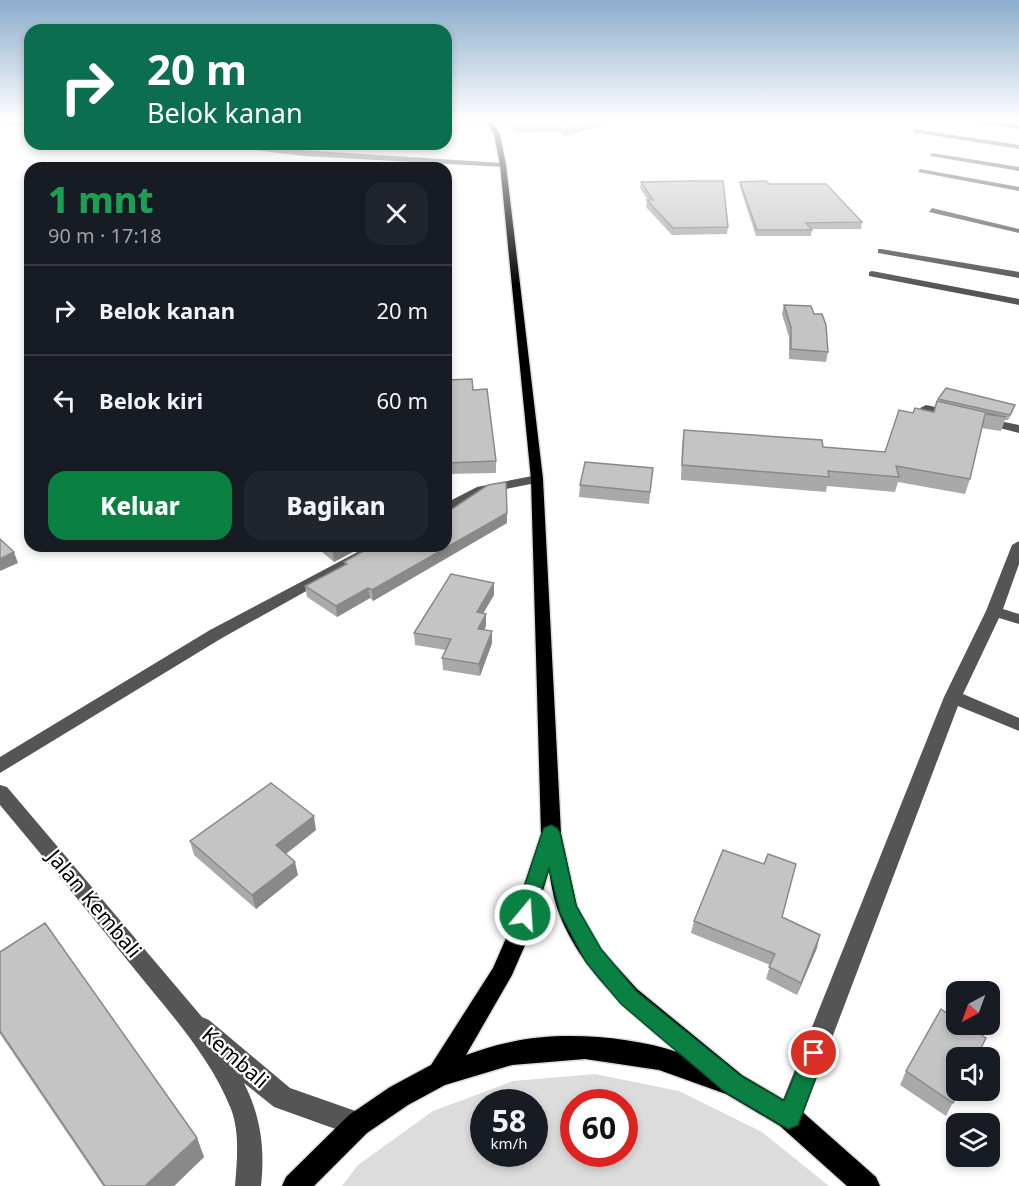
<!DOCTYPE html>
<html lang="id">
<meta charset="utf-8">
<style>
:root{--surface:#171b24;--page:#20242c;--text:#f1f3f6;--muted:#9ea1a6;--line:#363941;--accent:#0b8043}
body{margin:0;font-family:"Noto Sans",sans-serif;background:var(--page);color:var(--text);height:100vh;display:flex;flex-direction:column;font-size:22px;white-space:nowrap}
*{box-sizing:border-box;margin:0}
p{font-size:20px;color:var(--muted)}
.icon{flex:none;width:33px;height:33px;fill:none;stroke:currentColor;stroke-width:2;stroke-linecap:round;stroke-linejoin:round}
.map{position:relative;flex:1;overflow:hidden}
.side{position:absolute;left:24px;top:162px;width:428px;height:390px;display:flex;flex-direction:column;background:var(--surface);border-radius:18px;box-shadow:0 3px 9px #0003}
.side>*{flex:none}
.top-card{position:absolute;left:24px;top:24px;width:428px;height:126px;border-radius:18px;box-shadow:0 3px 9px #0003;background:#0b6e4f;color:#fff;overflow:hidden}
.needle{width:39px;rotate:221deg}
.fabs{position:absolute;left:946px;top:981px;display:grid;gap:12px}
.fabs a{display:grid;place-items:center;width:54px;height:54px;border-radius:12px;background:var(--surface);box-shadow:0 3px 9px #0003;font-size:30px}
.speed{position:absolute;left:470px;top:1089px;display:flex;gap:12px;font-size:30px;font-weight:700;text-align:center}
.speed>*{display:grid;place-content:center;width:78px;height:78px;border-radius:50%;background:var(--surface);box-shadow:0 3px 9px #0003;line-height:1}
.speed small{font-size:15px;font-weight:400}
.speed .limit{border:9px solid #d22;background:#fff;color:#111}
.pin{position:absolute;display:grid;place-items:center;width:51px;height:51px;color:#fff;margin:-26px;border:3px solid #fff;border-radius:50%;box-shadow:0 2px 6px #0007}
.me{position:absolute;width:66px;margin:-33px;rotate:18deg;stroke-linejoin:round;filter:drop-shadow(0 0 4px #0008)}
.turn{display:flex;align-items:center;gap:21px;height:126px;padding:0 24px;font-size:27px}
.turn .icon{width:78px;height:78px;stroke-width:2.5}
.turn b{display:block;font-size:42px;line-height:51px}
.round{display:grid;place-items:center;flex:none;width:63px;height:63px;border-radius:18px;background:var(--page)}
.overview{display:flex;align-items:center;justify-content:space-between;height:102px;padding:0 24px}
h1{font-size:36px;font-weight:800;line-height:45px;color:#1e9e55}
.action{display:flex;gap:12px;margin-top:auto;padding:12px 24px}
.action a{flex:1;height:69px;border-radius:18px;background:var(--accent);color:#fff;font-size:24px;font-weight:800;line-height:69px;text-align:center}
.action a+a{background:var(--page);color:var(--text)}
ul{padding:0;list-style:none}
li{display:flex;align-items:center;gap:18px;height:90px;padding:0 24px;border-top:2px solid var(--line)}
li div{flex:1}
li b{display:block;font-size:22px}
li em{font-style:normal}
.map>svg:first-child{display:block}
.green{fill:#dcdcdc;fill-rule:evenodd}
.lines{fill:none;stroke-linecap:round;stroke-linejoin:round}
.major-casing{stroke:#dbdbdb;stroke-width:3}
.minor{fill:#555;fill-rule:evenodd}
.major{fill:#000;fill-rule:evenodd}
.wall{fill:#a9a9a9}
.shaded-wall{fill:#898989}
.building{fill:#c4c4c4;stroke:#898989;stroke-width:1.5}
.route{fill:#0b8043;stroke:#07532c;stroke-width:1.5}
.labels{text-anchor:middle;stroke-width:4.5;stroke-linejoin:round;paint-order:stroke}
.near-street-label{font-size:21px;fill:#000;stroke:#fff}
</style>
<div class="map">
<svg width="1019" height="1186" viewBox="0 0 1019 1186">
<rect width="100%" height="100%" fill="#fff"/>
<!-- green -->
<path class="green" d="M595 1074 679 1091 762 1132 829 1186H342L358 1165 433 1111 513 1081ZM483 1102H534V1154H483ZM573 1102H624V1154H573Z"/>
<g class="lines">
<defs>
<path id="major" d="M486 121H492L500 134 506 165 543 479 561 833 577 906 601 949 637 989 742 1075 798 1108 876 1177 880 1186H847L780 1126 726 1094 659 1070 585 1059 512 1065 445 1085 408 1105 367 1133 314 1186H282L286 1177 349 1115 390 1087 431 1065 493 968 507 936 541 834 531 479 500 165 494 134ZM549 871C551 883 553 896 557 908 579 970 628 1011 677 1052 629 1036 560 1031 511 1042 495 1045 480 1050 466 1055L512 975 529 936Z"/>
</defs>
<!-- major casing -->
<use href="#major" class="major-casing"/>
<!-- minor -->
<path class="minor" d="M0 121 30 123V127L0 123Z
M446 121H471L446 123Z
M976 121 1019 125V129L979 123Z
M914 129 1019 145V149L912 132Z
M205 144 503 163 506 165 503 167 304 156Z
M932 153 1019 167V171L930 156Z
M920 169 1019 187V191L918 172Z
M932 208 1019 229V233L929 212Z
M881 249 1019 272V278L878 253V249Z
M872 271 1019 299V305L869 276V272Z
M926 405 959 412 961 414 955 417 922 410 920 408Z
M984 418 1019 425V433L980 423 978 421Z
M537 475 543 479 541 482 486 493 446 512V503L477 487Z
M1019 541V564L1003 609 1019 614V624L999 618 963 694 1019 718V731L958 706 802 1117 798 1126 789 1130 780 1126 776 1117 944 697 986 611 1012 545Z
M369 546H387L222 638 0 773V757L210 630Z
M0 785 7 787 202 1017 209 1020 290 1088 367 1115 371 1124 367 1133 358 1137 274 1107 244 1083C261 1117 265 1148 261 1186H235C237 1161 240 1133 231 1109 211 1058 170 1013 136 971 91 915 46 860 0 805Z"/>
<!-- major -->
<use href="#major" class="major"/>
</g>
<!-- wall -->
<path class="wall" d="M463 121H485V124H463Z
M494 121H617L564 136 558 132 516 133 510 124H496Z
M641 182 728 227 727 234 672 235 646 207 647 200H648L640 188Z
M740 182 769 184 862 222 861 229H812L811 236H756L740 187Z
M784 305 828 352 826 362 789 359V337L782 314Z
M446 380 473 390 496 461V473L446 474Z
M938 399 1015 405 1013 411 1008 420H1005L1001 431 981 428 970 479 965 494 898 482 895 492 827 486 826 492 681 480 682 444 684 430 823 447 885 452 913 413 934 412 937 401H938Z
M653 468 649 504 579 497 580 485Z
M507 523 373 601 370 598 337 617 307 597 305 586 345 565 344 562Z
M315 546H364L334 562Z
M494 595 483 613 486 626 484 630 492 631V643L480 676 443 670 442 658 446 650 415 645 414 633Z
M316 830 286 854 298 875 256 909 194 855 190 841Z
M782 917 817 948 797 995 766 979 770 965 691 933 694 921Z
M0 952 197 1138 204 1157 174 1186H103L0 1034Z
M906 1071 959 1090 946 1116 900 1085Z"/>
<!-- shaded-wall -->
<path class="shaded-wall" d="M600 121H617L564 136V131Z
M507 513V523L373 601 372 590Z
M344 546H364L334 562 333 552Z
M14 552 18 563 0 571V559Z
M494 583V595L477 624V612Z
M368 588 370 598 337 617 336 606Z
M486 614V626L479 641 478 629Z
M492 631V643L480 676 479 664Z
M314 816 316 830 279 859 276 845Z
M295 862 298 875 256 909 252 895Z
M820 935 817 948 797 995 801 983Z
M197 1138 204 1157 174 1186H145Z"/>
<!-- building -->
<path class="building" d="M511 121H600L564 131 558 127 516 128Z
M689 181H723L728 227 673 228 647 200H653L641 182Z
M766 181 769 184H826L862 222 806 223 812 230H757L740 182Z
M784 305 811 306 814 314H822L826 325 828 352 791 349V327Z
M472 379 473 390 487 389 496 461 446 463V380Z
M946 388 1015 405 1010 415 938 399Z
M937 401 1006 417 985 414 970 479 896 466 899 477 828 471 829 477 682 465 684 430 822 440 823 447 885 452 899 410 913 413 915 408 934 412Z
M585 462 653 468 650 492 580 485Z
M506 482 507 513 372 590 368 588 336 606 305 586 347 564 344 562 372 546H446V513L488 485Z
M0 539 14 552 0 559Z
M325 546H344L333 552Z
M451 574 494 583 477 612 486 614 478 629 492 631 479 664 442 658 451 639 414 633Z
M271 783 314 816 276 845 295 862 252 895 190 841Z
M723 850 764 864 768 854 796 864 782 917 820 935 801 983 769 967 775 954 694 921Z
M45 923 197 1138 145 1186H105L0 1031V952Z
M941 1009 957 1020V1024H965L986 1038 976 1058H957V1090H959L953 1103 906 1071Z"/>
<!-- sky -->
<linearGradient id="sky" x2="0" y2="1"><stop stop-color="#8cadcc"/><stop offset="0.42" stop-color="#fff"/><stop offset="1" stop-color="#fff" stop-opacity="0"/></linearGradient>
<rect width="1019" height="287" fill="url(#sky)"/>
<!-- route -->
<path class="route" d="M551 825 557 828 560 833 576 906 601 949 636 991 741 1076 784 1101 807 1046 814 1042 822 1046 825 1053 798 1125 789 1129 781 1125 725 1092 621 1004 586 962 560 913 549 868 531 921 525 924 518 921 515 915 542 833 544 828Z"/>
<g class="labels">
<!-- near-street labels -->
<g class="near-street-label">
<text transform="translate(94 904) rotate(50)" y="7">Jalan Kembali</text>
<text transform="translate(235 1058) rotate(41)" y="7">Kembali</text>
</g>
</g>
</svg>
<div class="fabs">
<a><svg class="needle" viewBox="-14 -14 28 28"><path d="M0-13l5 13h-10z" fill="#e53935"/><path d="M0 13l5-13h-10z" fill="#9ea1a6"/></svg></a>
<a><svg class="icon" aria-label="sound" viewBox="0 0 24 24"><path d="M4 9h4l5-4v14l-5-4H4zM17 9q2 3 0 6"/></svg></a>
<a><svg class="icon" aria-label="layers" viewBox="0 0 24 24"><path d="M12 4l9 5-9 5-9-5zM3 14l9 5 9-5"/></svg></a>
</div>
<div class="speed"><div>58<small>km/h</small></div><div class="limit">60</div></div>
<div class="pin" style="left:814px;top:1053px;background:#d93025"><svg class="icon" aria-label="arrive" viewBox="0 0 24 24"><path d="M6 21V4h12l-3 4 3 4H6"/></svg></div>
<svg class="me" style="left:525px;top:915px" viewBox="-20 -20 40 40"><circle r="17" fill="#0b8043" stroke="#fff" stroke-width="3"/><path d="M0-11L8 9 0 5-8 9z" fill="#fff"/></svg>
<div class="top-card">
<div class="turn"><svg class="icon" aria-label="right" viewBox="0 0 24 24"><path d="M7 20v-9h11M14 6l5 5-5 5"/></svg><div><b>20 m</b>Belok kanan</div></div>
</div>
<section class="side">
<div class="overview"><div><h1>1 mnt</h1><p>90 m · 17:18</p></div><a class="round"><svg class="icon" aria-label="close" viewBox="0 0 24 24"><path d="M6 6l12 12M18 6L6 18"/></svg></a></div>
<ul>
<li><svg class="icon" aria-label="right" viewBox="0 0 24 24"><path d="M7 20v-9h11M14 6l5 5-5 5"/></svg><div><b>Belok kanan</b></div><em>20 m</em></li>
<li><svg class="icon" aria-label="left" viewBox="0 0 24 24"><path d="M17 20v-9H6M10 6l-5 5 5 5"/></svg><div><b>Belok kiri</b></div><em>60 m</em></li>
</ul>
<div class="action"><a>Keluar</a><a>Bagikan</a></div>
</section>
</div>
